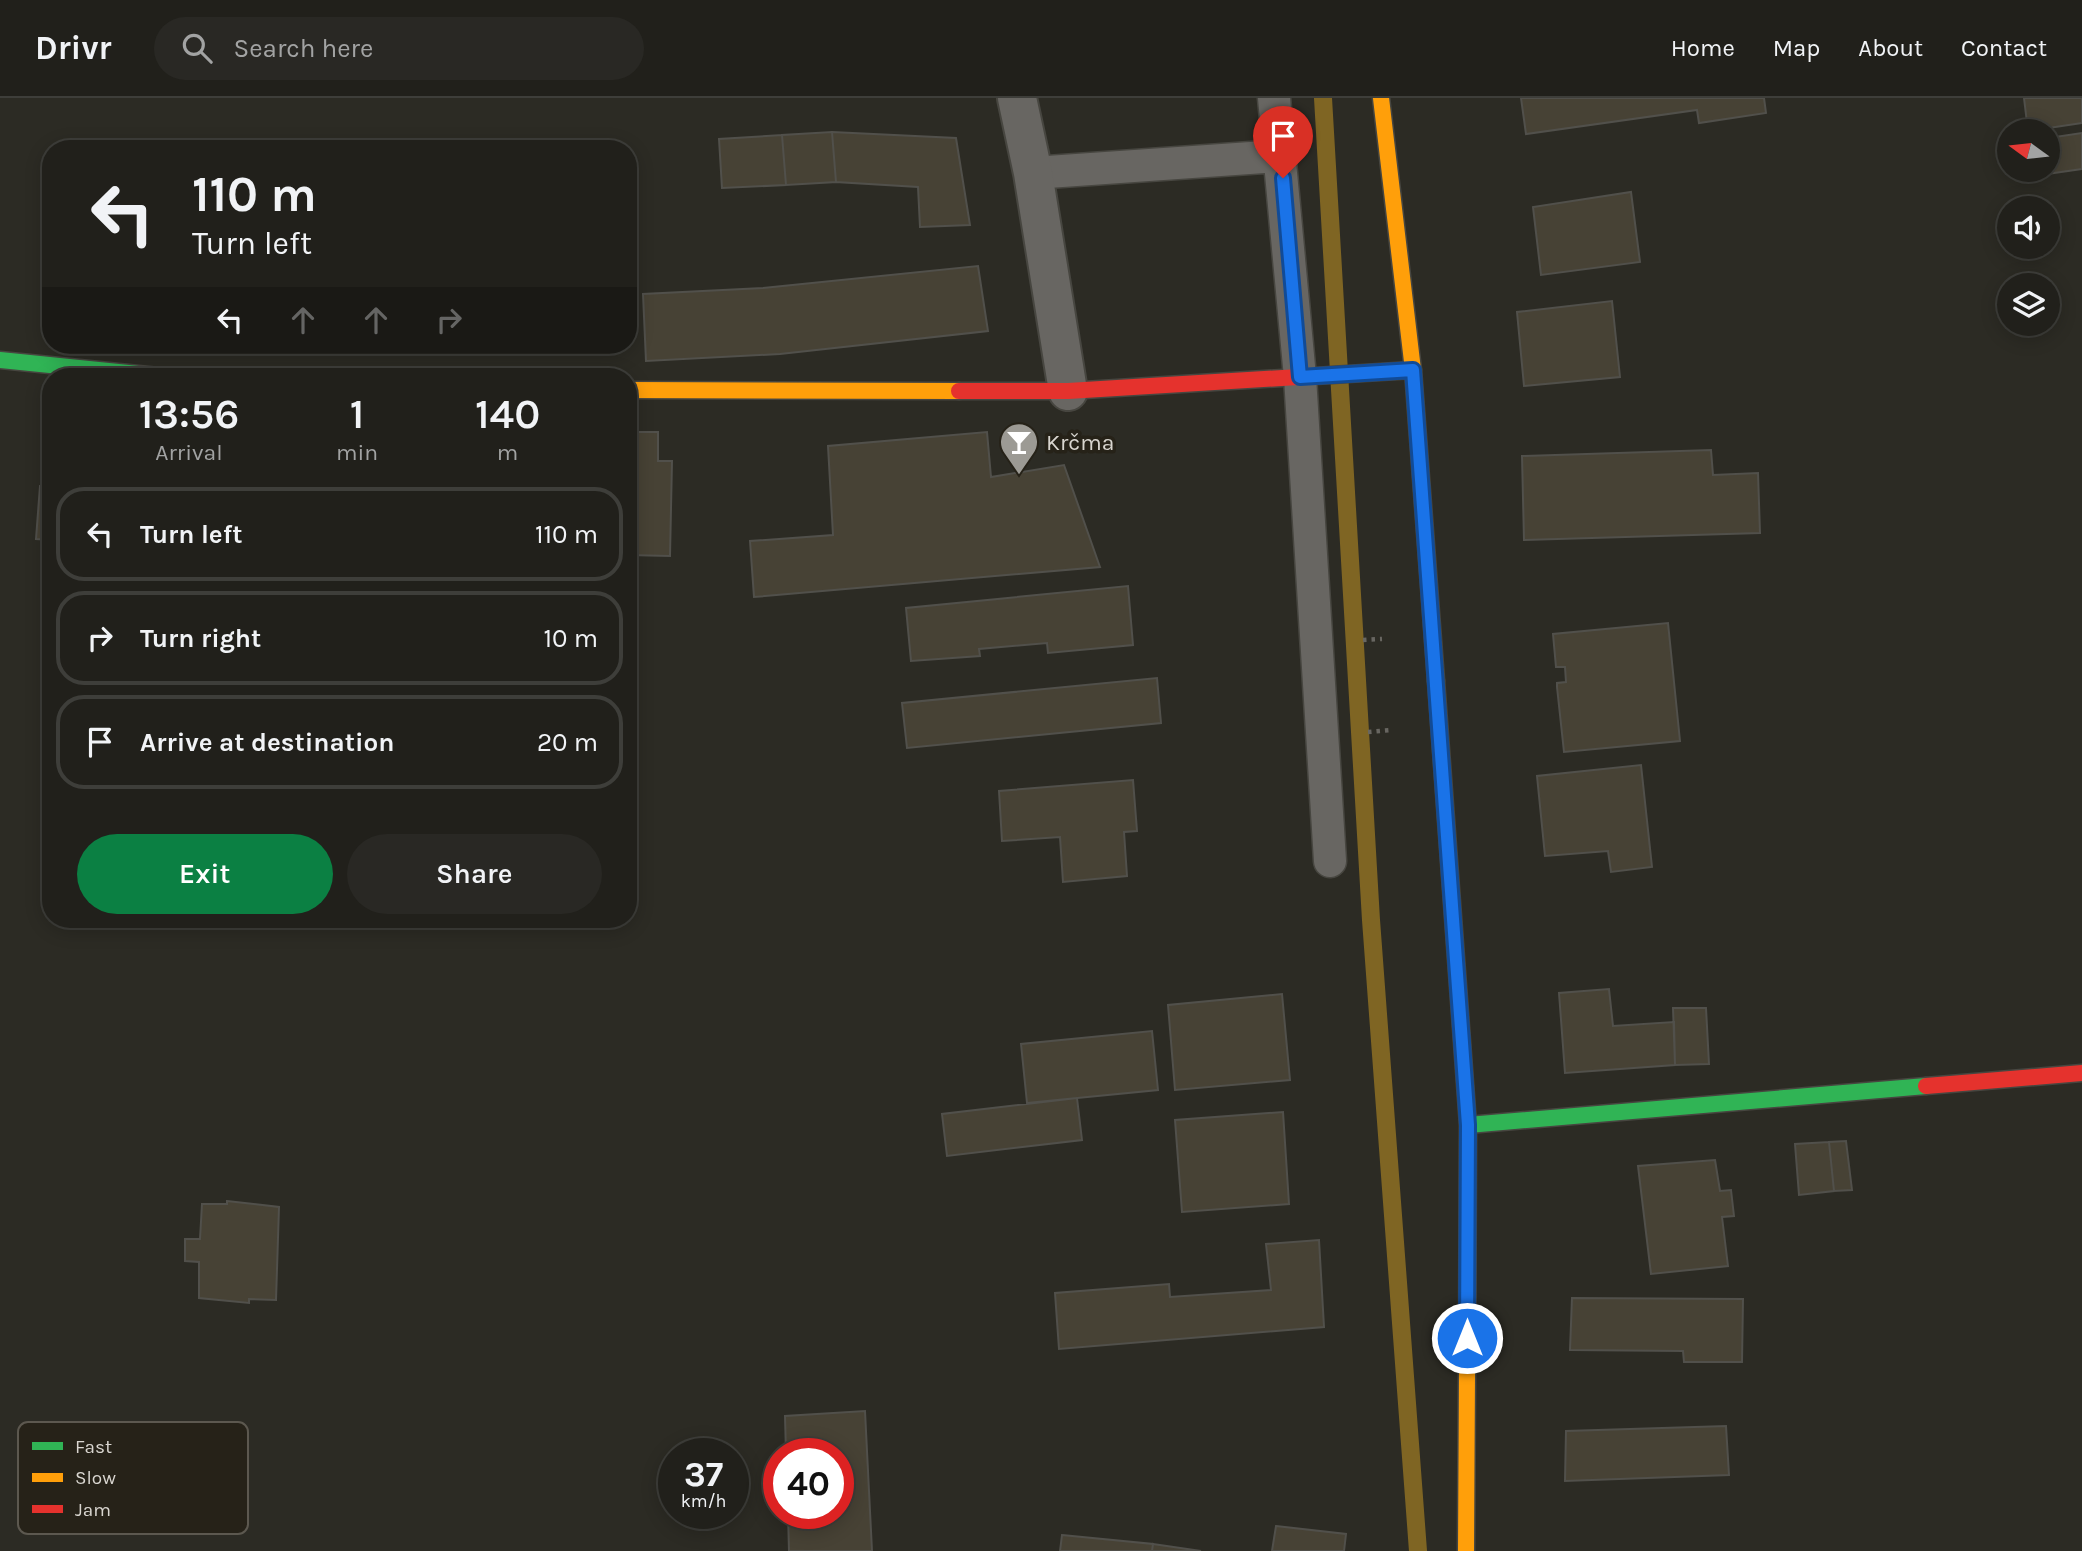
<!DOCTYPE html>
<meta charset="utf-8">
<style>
:root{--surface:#21201b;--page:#292824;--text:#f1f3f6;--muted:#a2a3a3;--line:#3e3e3a;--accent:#0b8043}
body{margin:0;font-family:Karla,sans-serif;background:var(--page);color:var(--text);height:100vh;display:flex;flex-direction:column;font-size:26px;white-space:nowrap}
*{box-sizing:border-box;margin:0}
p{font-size:23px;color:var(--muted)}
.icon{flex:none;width:38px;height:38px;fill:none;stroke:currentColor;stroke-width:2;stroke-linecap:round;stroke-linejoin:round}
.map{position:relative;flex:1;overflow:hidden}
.drawer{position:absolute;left:42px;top:270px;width:595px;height:560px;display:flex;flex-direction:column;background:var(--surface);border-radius:28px;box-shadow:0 4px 18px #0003,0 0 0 2px var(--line)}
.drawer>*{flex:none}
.guide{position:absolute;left:42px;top:42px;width:595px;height:214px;border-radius:28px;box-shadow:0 4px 18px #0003,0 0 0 2px var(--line);background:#21201b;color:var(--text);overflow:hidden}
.needle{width:46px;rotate:285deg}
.controls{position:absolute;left:1997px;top:21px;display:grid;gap:14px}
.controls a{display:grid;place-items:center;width:63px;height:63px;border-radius:50%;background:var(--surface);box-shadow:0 4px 18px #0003,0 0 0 2px var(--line);font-size:35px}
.speed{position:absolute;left:658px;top:1340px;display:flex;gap:14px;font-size:35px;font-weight:700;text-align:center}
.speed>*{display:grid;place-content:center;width:91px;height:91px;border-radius:50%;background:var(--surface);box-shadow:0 4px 18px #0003,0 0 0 2px var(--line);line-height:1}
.speed small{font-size:18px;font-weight:400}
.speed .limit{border:10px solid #d22;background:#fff;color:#111}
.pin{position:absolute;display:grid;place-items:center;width:60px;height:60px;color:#fff;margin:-72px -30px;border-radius:50% 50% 50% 0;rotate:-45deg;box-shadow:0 0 7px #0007}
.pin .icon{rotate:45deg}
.me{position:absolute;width:77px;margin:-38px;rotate:0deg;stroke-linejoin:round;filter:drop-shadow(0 0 5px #0008)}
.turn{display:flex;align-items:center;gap:24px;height:147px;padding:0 35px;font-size:32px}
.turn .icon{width:91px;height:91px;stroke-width:2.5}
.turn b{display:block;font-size:49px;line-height:60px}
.lanes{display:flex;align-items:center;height:66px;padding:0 35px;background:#0003;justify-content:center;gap:35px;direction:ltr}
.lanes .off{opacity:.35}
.eta{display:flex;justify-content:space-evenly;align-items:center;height:119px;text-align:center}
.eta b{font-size:42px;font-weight:600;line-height:49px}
.action{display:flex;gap:14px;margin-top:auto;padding:14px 35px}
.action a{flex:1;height:80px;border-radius:42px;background:var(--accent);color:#fff;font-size:28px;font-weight:600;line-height:80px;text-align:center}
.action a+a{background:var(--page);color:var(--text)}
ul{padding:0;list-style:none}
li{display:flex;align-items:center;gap:21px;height:94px;margin:0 14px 10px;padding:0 21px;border:4px solid var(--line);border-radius:28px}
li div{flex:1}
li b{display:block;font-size:26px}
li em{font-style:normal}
header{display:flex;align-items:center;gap:42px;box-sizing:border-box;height:98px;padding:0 35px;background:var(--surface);border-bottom:2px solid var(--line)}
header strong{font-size:33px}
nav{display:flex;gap:38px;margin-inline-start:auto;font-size:24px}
.search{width:490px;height:63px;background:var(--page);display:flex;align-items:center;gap:18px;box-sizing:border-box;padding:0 24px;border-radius:38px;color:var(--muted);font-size:26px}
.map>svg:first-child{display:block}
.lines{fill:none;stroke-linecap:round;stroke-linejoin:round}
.stream{stroke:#7f6523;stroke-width:18}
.building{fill:#474235;stroke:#51504b;stroke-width:2}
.lane-casing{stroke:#474640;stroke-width:35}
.street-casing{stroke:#474640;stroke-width:42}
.fast-casing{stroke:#474640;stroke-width:19}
.slow-casing{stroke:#474640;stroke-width:19}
.jam-casing{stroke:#474640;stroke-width:19}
.path{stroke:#686661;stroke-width:4.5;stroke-dasharray:3.5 5;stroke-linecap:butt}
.lane{stroke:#686662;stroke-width:32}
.street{stroke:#686662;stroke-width:38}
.fast{stroke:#30b455;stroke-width:16}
.slow{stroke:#ff9f0a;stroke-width:16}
.jam{stroke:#e5322d;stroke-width:16}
.route-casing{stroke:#114b97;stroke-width:18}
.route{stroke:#1a73e8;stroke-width:12}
.labels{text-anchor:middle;stroke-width:7;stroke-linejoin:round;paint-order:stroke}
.poi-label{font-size:23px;fill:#d9d6d0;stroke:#262218;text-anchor:start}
.key{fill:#262218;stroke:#5c584f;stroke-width:2}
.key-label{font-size:19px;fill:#d9d6d0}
</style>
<header>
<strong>Drivr</strong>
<div class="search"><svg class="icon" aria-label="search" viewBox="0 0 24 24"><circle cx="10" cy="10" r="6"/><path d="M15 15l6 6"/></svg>Search here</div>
<nav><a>Home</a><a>Map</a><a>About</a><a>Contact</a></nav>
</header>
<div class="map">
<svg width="2082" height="1453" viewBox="0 0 2082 1453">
<rect width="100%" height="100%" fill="#2c2b24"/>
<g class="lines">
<!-- stream -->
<path class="stream" d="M1323 0 1371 822 1418 1453"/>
</g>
<!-- building -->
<path class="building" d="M1521 0H1764L1766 15 1699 25 1697 12 1526 36Z
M2024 0H2082V25L2028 33Z
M832 34 956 40 970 127 920 129 918 89 836 84Z
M832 34 836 84 786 87 782 37Z
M2082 35V71L2033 78V72H2048V40Z
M782 37 786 87 722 90 719 41Z
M1631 94 1640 164 1541 177 1533 109Z
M978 168 988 233 780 256 646 263 643 196 763 190Z
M1612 203 1620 279 1524 288 1517 214Z
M628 334H658V363H672L670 458 628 457Z
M987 334 991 379 1064 367 1100 469 754 499 750 443 833 437 828 348Z
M1711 352 1713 377 1758 375 1760 435 1524 442 1522 358Z
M40 388 51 389V442L36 441Z
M1128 488 1133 547 1048 555 1047 545 979 551 980 558 911 563 906 510Z
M1668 525 1680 643 1564 654 1557 589V585L1566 584 1565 569H1556L1553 536Z
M1157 580 1161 625 907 650 902 605Z
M1641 667 1652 769 1611 774 1608 753 1545 758 1537 678Z
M1133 682 1137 733 1124 734 1127 778 1063 784 1060 739 1002 743 999 693Z
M579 821H620V823H579Z
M1609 891 1613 928 1674 924 1675 967 1565 975 1559 895Z
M1282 896 1290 982 1175 992 1168 907Z
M1673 910H1706L1709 966 1675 967Z
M1152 933 1158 992 1027 1005 1021 946Z
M1077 1000 1082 1042 947 1058 942 1016Z
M1283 1014 1289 1106 1182 1114 1175 1022Z
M1846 1043 1852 1092 1834 1093 1829 1044Z
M1829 1044 1834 1093 1799 1097 1795 1046Z
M1715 1062 1720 1093 1731 1092 1734 1118 1722 1119 1728 1168 1651 1176 1638 1068Z
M227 1103 279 1109 276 1202 249 1201V1205L199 1200V1164L185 1163V1141H200L202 1106H227Z
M1319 1142 1324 1229 1059 1251 1055 1195 1169 1186 1170 1199 1271 1192 1266 1146Z
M1572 1200 1743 1201 1742 1264H1684L1683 1253 1570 1252Z
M865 1313 872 1453H789L788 1416H838V1356H786L785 1318Z
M1726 1328 1729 1377 1565 1383 1566 1333Z
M1276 1428 1346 1436 1344 1453H1272Z
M1062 1437 1153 1446 1152 1453H1060Z
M1153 1446 1201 1453H1152Z"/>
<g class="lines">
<defs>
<path id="lane" d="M1274 0 1300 279 1330 763
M1033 75 1280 58"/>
<path id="street" d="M1017 0 1033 75 1068 293"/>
<path id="fast" d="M0 262 158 278
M1436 583 1468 1027 1467 1275
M1468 1027 1926 988"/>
<path id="slow" d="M1381 0 1413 272 1436 583
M628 292 959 293
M1466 1453 1467 1275"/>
<path id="jam" d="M959 293H1068L1413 272
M1926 988 2082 975"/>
</defs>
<!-- lane casing -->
<use href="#lane" class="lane-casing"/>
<!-- street casing -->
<use href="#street" class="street-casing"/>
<!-- fast casing -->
<use href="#fast" class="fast-casing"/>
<!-- slow casing -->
<use href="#slow" class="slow-casing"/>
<!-- jam casing -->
<use href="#jam" class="jam-casing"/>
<!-- path -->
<path class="path" d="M1363 542 1382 541
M1368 634 1391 632"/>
<!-- lane -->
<use href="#lane" class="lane"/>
<!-- street -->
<use href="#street" class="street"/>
<!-- fast -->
<use href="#fast" class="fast"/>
<!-- slow -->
<use href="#slow" class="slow"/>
<!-- jam -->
<use href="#jam" class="jam"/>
</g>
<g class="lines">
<defs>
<path id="route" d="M1283 80 1300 279 1413 272 1468 1027 1467 1240"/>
</defs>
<!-- route casing -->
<use href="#route" class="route-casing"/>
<!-- route -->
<use href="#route" class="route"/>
</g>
<!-- icons -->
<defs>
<symbol id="bar-pin" viewBox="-11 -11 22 30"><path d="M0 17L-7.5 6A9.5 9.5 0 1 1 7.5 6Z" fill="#9c9a94" stroke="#262218"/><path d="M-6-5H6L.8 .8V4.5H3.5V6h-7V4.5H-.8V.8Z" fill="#fff"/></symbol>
</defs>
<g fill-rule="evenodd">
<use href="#bar-pin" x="997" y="322" width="44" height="60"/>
</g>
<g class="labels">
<!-- poi labels -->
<g class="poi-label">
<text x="1046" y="352">Krčma</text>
</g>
</g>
<!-- legend -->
<rect x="18" y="1324" width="230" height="112" rx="10" class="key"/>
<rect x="32" y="1344" width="31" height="8" fill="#30b455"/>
<rect x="32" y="1375" width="31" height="9" fill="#ff9f0a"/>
<rect x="32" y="1407" width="31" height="8" fill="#e5322d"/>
<g class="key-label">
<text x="75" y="1355">Fast</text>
<text x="75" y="1386">Slow</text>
<text x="75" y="1418">Jam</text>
</g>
</svg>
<div class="controls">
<a><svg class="needle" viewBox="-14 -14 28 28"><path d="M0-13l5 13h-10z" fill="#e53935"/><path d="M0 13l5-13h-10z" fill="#a2a3a3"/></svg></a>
<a><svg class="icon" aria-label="sound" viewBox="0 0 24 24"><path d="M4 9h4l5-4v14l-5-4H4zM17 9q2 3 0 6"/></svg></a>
<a><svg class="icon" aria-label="layers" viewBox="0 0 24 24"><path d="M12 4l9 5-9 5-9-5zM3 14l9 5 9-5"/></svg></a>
</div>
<div class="speed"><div>37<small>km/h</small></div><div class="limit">40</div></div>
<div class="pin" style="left:1283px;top:80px;background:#d93025"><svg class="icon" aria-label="arrive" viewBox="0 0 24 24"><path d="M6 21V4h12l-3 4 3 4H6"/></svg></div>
<svg class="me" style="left:1467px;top:1240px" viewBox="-20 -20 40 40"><circle r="17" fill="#1a73e8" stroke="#fff" stroke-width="3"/><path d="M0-11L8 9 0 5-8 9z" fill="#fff"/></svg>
<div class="guide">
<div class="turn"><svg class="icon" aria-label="left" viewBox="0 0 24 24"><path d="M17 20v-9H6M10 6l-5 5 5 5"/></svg><div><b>110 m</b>Turn left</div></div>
<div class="lanes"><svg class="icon" aria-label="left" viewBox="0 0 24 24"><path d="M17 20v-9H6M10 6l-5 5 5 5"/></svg><svg class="icon off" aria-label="ahead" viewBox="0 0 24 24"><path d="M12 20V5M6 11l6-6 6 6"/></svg><svg class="icon off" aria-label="ahead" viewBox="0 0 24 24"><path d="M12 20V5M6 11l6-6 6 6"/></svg><svg class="icon off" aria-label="right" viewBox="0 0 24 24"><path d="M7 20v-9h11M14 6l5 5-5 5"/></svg></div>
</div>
<section class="drawer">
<div class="eta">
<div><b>13:56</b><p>Arrival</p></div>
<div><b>1</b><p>min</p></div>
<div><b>140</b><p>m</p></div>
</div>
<ul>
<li><svg class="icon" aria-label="left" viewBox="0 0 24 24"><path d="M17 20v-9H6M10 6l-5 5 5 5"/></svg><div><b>Turn left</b></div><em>110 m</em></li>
<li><svg class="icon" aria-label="right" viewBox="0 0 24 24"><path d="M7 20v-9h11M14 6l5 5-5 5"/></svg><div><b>Turn right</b></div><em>10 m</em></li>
<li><svg class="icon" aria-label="arrive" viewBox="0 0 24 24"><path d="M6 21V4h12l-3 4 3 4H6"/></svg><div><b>Arrive at destination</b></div><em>20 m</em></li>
</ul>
<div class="action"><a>Exit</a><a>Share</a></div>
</section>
</div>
